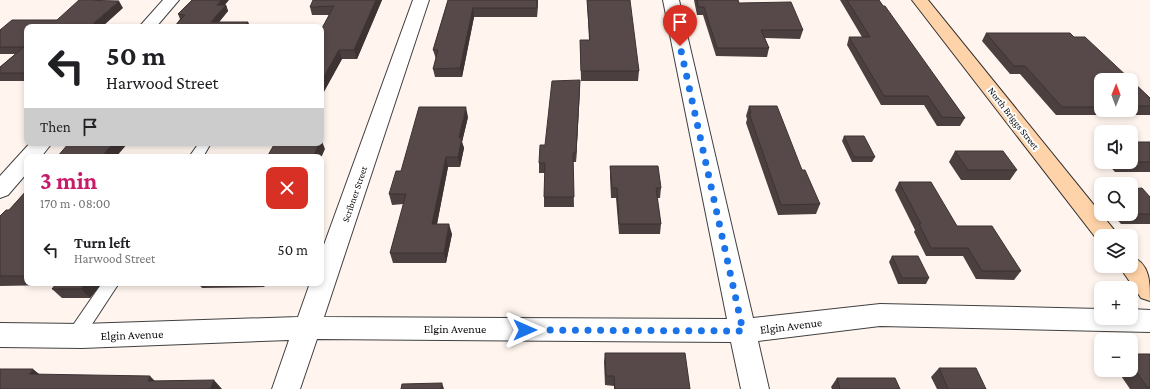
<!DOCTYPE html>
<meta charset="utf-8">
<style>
:root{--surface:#fff;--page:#f6f6f6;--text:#202124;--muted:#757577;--accent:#c81a68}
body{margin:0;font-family:"Crimson Pro",serif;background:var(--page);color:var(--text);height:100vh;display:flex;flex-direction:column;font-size:15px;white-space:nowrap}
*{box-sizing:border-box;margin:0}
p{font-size:13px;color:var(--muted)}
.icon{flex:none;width:22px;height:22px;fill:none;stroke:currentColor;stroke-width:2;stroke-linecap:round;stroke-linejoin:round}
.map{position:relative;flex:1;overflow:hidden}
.panel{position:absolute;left:24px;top:154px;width:300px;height:132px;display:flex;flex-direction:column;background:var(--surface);border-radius:8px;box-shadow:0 2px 6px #0003}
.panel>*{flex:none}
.top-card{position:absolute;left:24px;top:24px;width:300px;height:122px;border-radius:8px;box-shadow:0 2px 6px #0003;background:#fff;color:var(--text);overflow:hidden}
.needle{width:26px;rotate:1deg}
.tools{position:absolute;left:1094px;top:73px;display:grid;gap:8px}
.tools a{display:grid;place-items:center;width:44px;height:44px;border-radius:8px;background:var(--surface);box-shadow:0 2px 6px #0003;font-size:20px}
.pin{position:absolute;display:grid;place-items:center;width:34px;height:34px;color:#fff;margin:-41px -17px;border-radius:50% 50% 50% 0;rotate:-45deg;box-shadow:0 0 4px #0007}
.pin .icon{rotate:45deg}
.me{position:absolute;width:44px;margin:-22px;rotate:90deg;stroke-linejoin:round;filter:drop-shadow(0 0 3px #0008)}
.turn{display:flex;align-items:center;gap:14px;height:84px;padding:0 16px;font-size:18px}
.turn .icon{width:52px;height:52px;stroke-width:2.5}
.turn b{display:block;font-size:28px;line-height:34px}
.then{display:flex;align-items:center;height:38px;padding:0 16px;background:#0003;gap:8px;font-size:15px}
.round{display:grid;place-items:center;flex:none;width:42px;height:42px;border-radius:8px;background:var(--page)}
.overview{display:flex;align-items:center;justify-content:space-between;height:68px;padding:0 16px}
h1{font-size:24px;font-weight:700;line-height:30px;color:var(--accent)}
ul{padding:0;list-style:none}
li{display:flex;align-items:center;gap:12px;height:56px;padding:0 16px}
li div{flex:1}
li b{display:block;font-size:15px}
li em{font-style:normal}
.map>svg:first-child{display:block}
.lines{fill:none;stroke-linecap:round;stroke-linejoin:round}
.lane-casing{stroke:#404040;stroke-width:2}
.street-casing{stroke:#404040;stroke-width:2}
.secondary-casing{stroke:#2f2f2f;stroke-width:2}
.lane{fill:#fff;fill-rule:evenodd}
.street{fill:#fff;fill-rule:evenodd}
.secondary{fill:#ffd3a9;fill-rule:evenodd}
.wall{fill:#4b3f3f}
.shaded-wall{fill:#3d3333}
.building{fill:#574949;stroke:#3d3333}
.route{stroke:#1a73e8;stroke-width:7;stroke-dasharray:0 12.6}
.labels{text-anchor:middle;stroke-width:4;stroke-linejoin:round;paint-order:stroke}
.street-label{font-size:10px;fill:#0d0d0d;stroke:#fff}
.near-street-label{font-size:12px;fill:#0d0d0d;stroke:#fff}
</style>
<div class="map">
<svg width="1150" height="389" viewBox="0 0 1150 389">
<rect width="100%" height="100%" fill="#fff5ee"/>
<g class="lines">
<defs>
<path id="lane" d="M199 143H211L203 157H189Z
M102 283H119L81 341 75 343 69 341 66 336 69 331Z"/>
<path id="street" d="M163 0H179L156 27H139Z
M413 0H429L324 317 727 319 663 0H679L753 318 880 304 1101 309V318H1131V309L1150 310V332L880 326 758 341 769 389H741L731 342 317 339 300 389H272L289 340 82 348 0 347V323L82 324 298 317 310 283H321V253Z
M30 143H52L41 157H27V173L8 195 0 198V176Z"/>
<path id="secondary" d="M912 0H928L1119 236H1101V243L1099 242Z
M1131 256C1150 264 1150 281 1150 301L1141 298 1119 266H1131Z"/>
</defs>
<!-- lane casing -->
<use href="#lane" class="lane-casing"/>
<!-- street casing -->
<use href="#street" class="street-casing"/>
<!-- secondary casing -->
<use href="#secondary" class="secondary-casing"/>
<!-- lane -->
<use href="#lane" class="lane"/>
<!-- street -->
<use href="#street" class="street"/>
<!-- secondary -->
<use href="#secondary" class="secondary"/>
</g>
<!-- wall -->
<path class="wall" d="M382 0 357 59H342L321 97V30L329 15H312L310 7Z
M448 0H538L537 17H474L462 77H435L433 69 436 59 433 50Z
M587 0H626L639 71 638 81H581L580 40H589Z
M694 0H738L739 3 803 30 800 39 765 38 769 48 767 57 716 56 703 15H697Z
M840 0H879L965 118 960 126H937L924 105H881L847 45 849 37H862Z
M225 5H226L228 11 219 22H248L250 27H174L180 19 178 14Z
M123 8 27 27V81H0V67L15 54H0V30Z
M986 33 1101 80V110H1131V80L1150 98V115H1056L1020 74H1010L982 41Z
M580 80 576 162H573L574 207H544V197L545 173H539V163L545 145Z
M749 106 802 170 820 204 816 214 778 215 746 123 747 119 746 116Z
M468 117 462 142 464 148 460 167H448L437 224 452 234 446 263H393L390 253 404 204 392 205 389 194 401 171Z
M844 136 875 157 872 162H852L842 141Z
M1150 142V172H1115L1106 162H1131Z
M1101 148V156L1097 152Z
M955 151 1017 170 1010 180H961L949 162Z
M610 166 661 188 660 198H657L661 224 660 234H619L616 198H611L610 177Z
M899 182 957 226 1021 271 1014 280 976 279 963 256H926L914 232 915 230 895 190Z
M27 190V283H102L90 298H62L52 289 55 285 0 286V216L9 210Z
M1150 197V224H1121L1112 214H1131Z
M892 256 929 278 926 284H898L889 262Z
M198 283H266L264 287 202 288Z
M605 353 690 389H614V386L605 385 604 362Z
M1131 354H1150V389H1130L1117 370H1131Z
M939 368 986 389H937L931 377Z
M837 378 900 389H832L831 387Z"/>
<!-- shaded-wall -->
<path class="shaded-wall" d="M221 0H229L220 11 217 5Z
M376 0H382L357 59 354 50Z
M537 0H538L537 17Z
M119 1 123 8 102 27H89Z
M226 5 228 11 215 27 211 22Z
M473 8 474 17 462 77 460 68Z
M248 22 250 27H244Z
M339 50 342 59 321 97V82Z
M580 80V90L576 162V153Z
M466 107 468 117 462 142 464 148 460 167 458 157 459 138Z
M321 139 325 149 321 158V157H313L319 143H321Z
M113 143H128L116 157H101Z
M446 157 448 167 435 234 432 224Z
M449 224 452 234 446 263 444 253Z
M86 283H102L90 298 81 289Z
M261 283H266L264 287Z
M33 369 44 378 29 374Z
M150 376 159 385 148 381Z
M214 380 222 389H210Z
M442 383 444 389H441Z"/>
<!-- building -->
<path class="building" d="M79 0 119 1 89 27H27V73H0V67L24 47H0V30L12 20H57Z
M192 0H221L217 5H226L211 22H248L244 27H174L185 15 178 14Z
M313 0H376L354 50H339L321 82V30L334 6 310 7Z
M448 0H537V8H473L460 68 433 69 438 50H433Z
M587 0H630L639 71H581L580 40H590Z
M697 0H738L739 3 791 2 803 30H761L769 48H717L704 7H698Z
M847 0H879L883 6H885L965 118 942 117 928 96H884L849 37H870Z
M986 33H1070L1074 37H1085L1131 80H1101V107H1062L1025 66H1014Z
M580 80 576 153H573L574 197H544L545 163H539L540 145H545L552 81Z
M1131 80 1150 98V106H1131Z
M749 106H777L802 170H805L820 204 781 205 749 113H751Z
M419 107H466L459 138H462L458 157H446L432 224H449L444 253H390L406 194H389L396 171H401Z
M844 136H864L875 157H854Z
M1131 142H1150V162H1131Z
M69 143H113L101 157H57Z
M275 143H319L313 157H267Z
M955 151H1003L1017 170H968Z
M610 166H658L661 188H656L661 224H619L617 188H612Z
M899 182H931L957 226H992L1021 271H982L968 248H931L919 224H921Z
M1142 188 1150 197V214H1131V189Z
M27 190V276H0V216L6 210H9Z
M892 256H918L929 278H902Z
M57 283H86L81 289H52Z
M605 353H685L690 389H615L614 376H606Z
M1131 354H1150V387H1147L1131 364Z
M939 368H976L986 389H948Z
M0 369H33L29 374 150 376 148 381 214 380 210 389H0Z
M837 378H895L900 389H840Z
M442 383 441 389H401L402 384Z"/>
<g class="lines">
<!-- route -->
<path class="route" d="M525 330 743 331 680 46"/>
</g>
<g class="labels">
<!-- street labels -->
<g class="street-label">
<text transform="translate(1014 118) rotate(52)" y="4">North Briggs Street</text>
<text transform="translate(354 194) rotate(-71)" y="4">Scribner Street</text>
</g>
<!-- near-street labels -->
<g class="near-street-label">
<text transform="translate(791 326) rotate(-7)" y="4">Elgin Avenue</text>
<text x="455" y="333">Elgin Avenue</text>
<text transform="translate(132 335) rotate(-2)" y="4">Elgin Avenue</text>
</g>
</g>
</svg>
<div class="tools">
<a><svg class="needle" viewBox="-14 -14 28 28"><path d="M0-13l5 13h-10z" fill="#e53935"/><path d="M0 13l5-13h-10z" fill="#757577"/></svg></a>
<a><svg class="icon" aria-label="sound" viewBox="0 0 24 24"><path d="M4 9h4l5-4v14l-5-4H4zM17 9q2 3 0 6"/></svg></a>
<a><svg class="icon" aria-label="search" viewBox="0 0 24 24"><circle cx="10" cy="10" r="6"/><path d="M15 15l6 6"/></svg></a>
<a><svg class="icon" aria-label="layers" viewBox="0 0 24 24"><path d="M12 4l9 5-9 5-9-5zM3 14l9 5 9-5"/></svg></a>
<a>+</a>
<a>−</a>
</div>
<div class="pin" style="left:680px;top:46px;background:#d93025"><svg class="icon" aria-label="arrive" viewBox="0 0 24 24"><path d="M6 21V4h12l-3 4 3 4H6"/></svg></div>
<svg class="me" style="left:525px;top:330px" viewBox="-20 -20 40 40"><path d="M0-17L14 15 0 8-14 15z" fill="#1a73e8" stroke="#fff" stroke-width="4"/></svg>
<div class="top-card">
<div class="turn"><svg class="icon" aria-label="left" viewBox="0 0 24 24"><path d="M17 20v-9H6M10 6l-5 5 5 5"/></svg><div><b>50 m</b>Harwood Street</div></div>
<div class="then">Then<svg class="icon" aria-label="arrive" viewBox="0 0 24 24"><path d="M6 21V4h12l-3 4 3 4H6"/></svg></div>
</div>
<section class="panel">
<div class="overview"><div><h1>3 min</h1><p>170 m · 08:00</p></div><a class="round" style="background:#d93025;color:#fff"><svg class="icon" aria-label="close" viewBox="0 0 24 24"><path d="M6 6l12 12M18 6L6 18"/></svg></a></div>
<ul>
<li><svg class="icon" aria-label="left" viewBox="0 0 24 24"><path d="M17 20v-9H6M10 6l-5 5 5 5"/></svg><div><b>Turn left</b><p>Harwood Street</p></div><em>50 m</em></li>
</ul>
</section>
</div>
